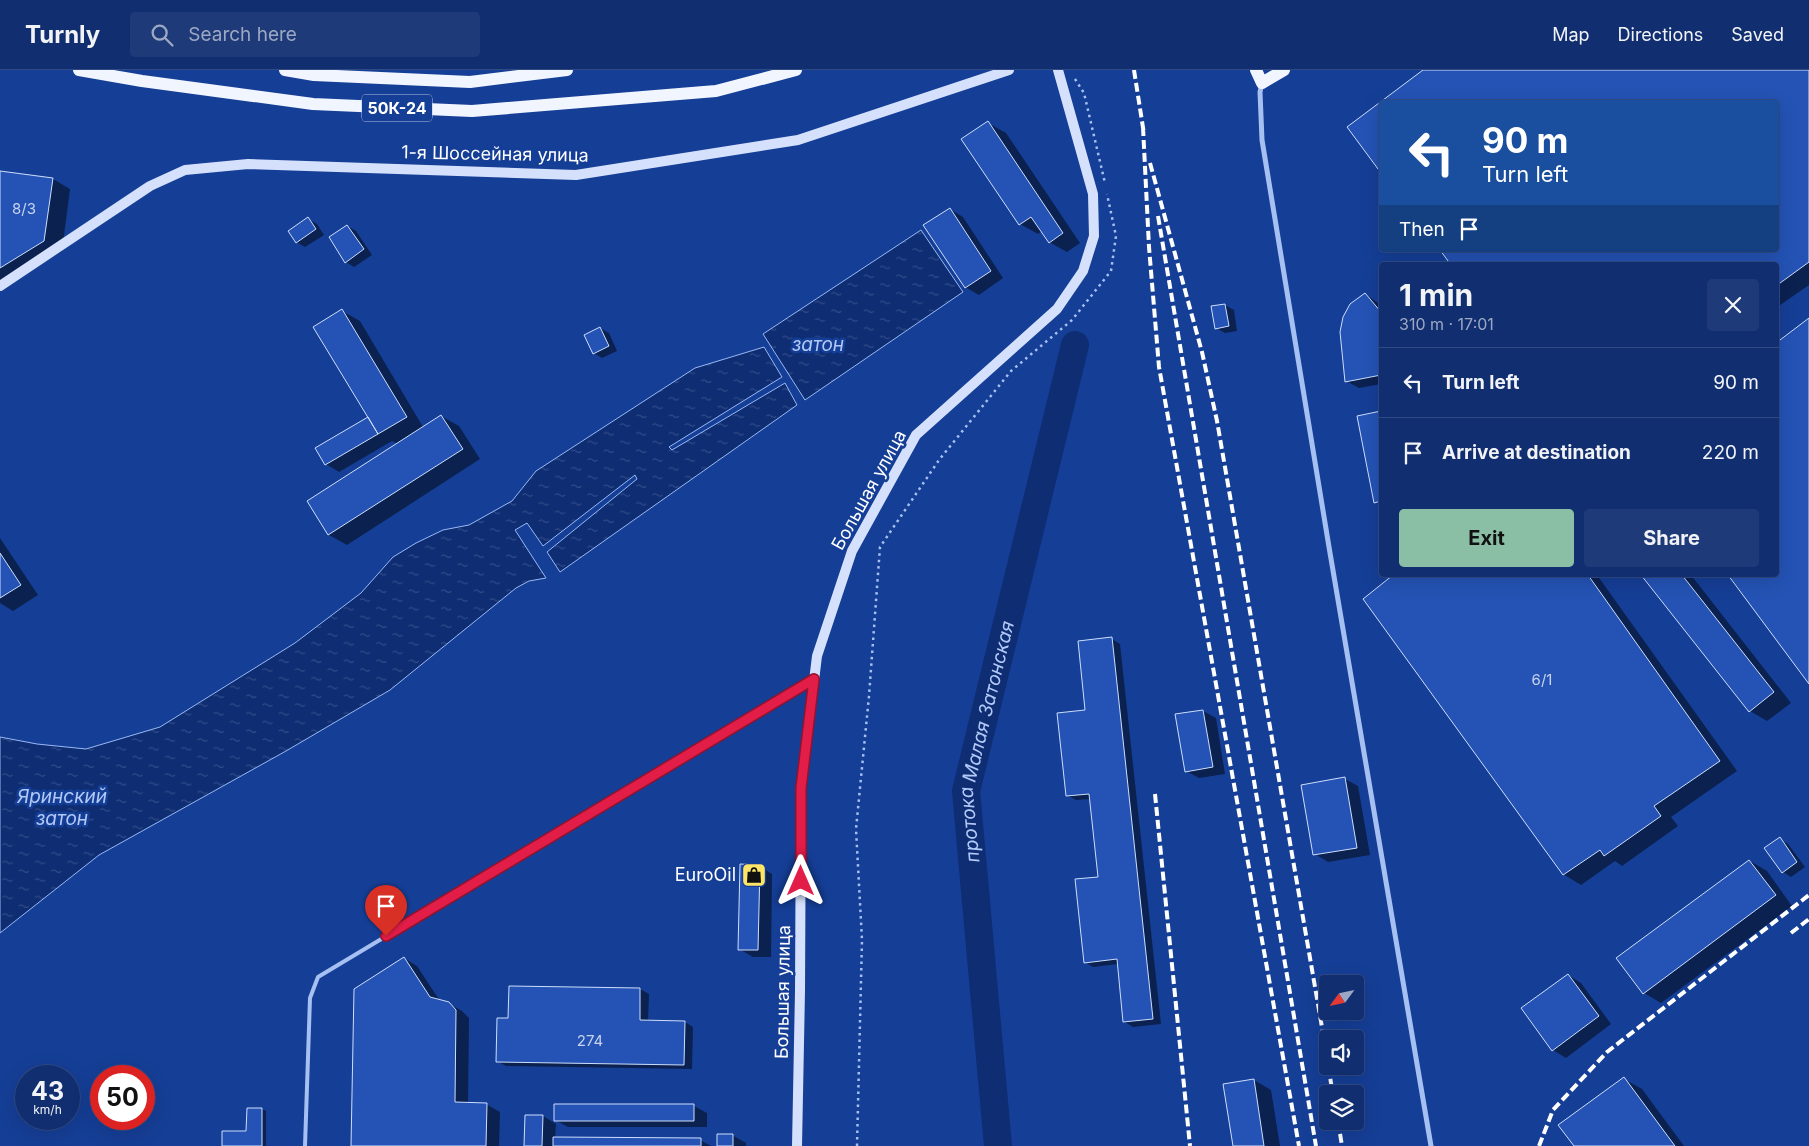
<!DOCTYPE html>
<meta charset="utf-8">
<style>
:root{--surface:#102e70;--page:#1e3a78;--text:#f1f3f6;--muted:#9ca8c3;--line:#304a83;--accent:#8abfa5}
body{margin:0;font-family:Inter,sans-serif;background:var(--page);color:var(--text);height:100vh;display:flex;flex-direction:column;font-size:19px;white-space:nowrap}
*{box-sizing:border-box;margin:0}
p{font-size:16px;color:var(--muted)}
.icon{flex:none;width:28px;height:28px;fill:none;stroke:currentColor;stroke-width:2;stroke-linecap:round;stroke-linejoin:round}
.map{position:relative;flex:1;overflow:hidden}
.panel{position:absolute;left:1379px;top:192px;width:400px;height:315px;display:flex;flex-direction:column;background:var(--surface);border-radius:5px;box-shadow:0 5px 20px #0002,0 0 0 1px var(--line)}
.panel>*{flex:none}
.guide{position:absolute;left:1379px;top:30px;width:400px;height:152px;border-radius:5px;box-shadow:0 5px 20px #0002,0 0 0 1px var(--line);background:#1a4fa0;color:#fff;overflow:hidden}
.needle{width:32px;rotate:237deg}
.tools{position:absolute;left:1319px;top:905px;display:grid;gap:10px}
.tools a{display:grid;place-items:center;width:45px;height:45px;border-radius:5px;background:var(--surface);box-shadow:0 5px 20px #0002,0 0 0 1px var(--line);font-size:25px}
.speed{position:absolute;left:15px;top:995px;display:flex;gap:10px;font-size:25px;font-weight:700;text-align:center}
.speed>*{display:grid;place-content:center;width:65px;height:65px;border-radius:50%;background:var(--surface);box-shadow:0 5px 20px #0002,0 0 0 1px var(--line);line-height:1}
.speed small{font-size:12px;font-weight:400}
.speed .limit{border:8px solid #d22;background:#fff;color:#111}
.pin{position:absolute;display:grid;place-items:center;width:42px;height:42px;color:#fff;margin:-51px -21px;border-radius:50% 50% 50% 0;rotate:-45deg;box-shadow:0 0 5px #0007}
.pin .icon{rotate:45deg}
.me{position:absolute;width:55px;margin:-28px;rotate:0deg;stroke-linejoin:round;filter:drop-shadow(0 0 4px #0008)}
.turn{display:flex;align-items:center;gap:18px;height:105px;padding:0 20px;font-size:22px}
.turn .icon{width:65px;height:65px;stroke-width:2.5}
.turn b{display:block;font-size:35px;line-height:42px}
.then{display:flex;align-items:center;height:48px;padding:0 20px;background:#0003;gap:10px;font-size:19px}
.round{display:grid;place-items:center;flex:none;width:52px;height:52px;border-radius:5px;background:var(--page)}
.headline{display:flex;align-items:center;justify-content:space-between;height:85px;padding:0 20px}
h1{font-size:30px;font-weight:700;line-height:38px}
.button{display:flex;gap:10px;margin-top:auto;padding:10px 20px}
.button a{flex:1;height:58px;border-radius:5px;background:var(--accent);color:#111;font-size:20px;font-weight:700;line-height:58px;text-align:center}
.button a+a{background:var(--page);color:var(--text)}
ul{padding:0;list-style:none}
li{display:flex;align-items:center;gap:15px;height:70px;padding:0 20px;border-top:1px solid var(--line)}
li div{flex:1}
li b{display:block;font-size:19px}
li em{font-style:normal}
header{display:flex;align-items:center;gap:30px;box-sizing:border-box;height:70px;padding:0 25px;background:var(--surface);border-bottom:1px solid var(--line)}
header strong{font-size:24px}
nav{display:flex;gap:28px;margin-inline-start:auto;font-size:18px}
.search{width:350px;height:45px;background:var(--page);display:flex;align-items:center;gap:12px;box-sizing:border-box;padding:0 18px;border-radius:5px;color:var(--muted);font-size:19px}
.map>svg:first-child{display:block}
.water{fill:url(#water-ripples);stroke:#99b9f4}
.shadow{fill:#0007}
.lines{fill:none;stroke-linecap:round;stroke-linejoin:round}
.river{stroke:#0e2d73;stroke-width:28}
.building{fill:#2453b5;stroke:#cedefc}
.path{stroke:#a6c0f2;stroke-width:2.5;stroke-dasharray:2.5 4;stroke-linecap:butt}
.lane{stroke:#a6c0f2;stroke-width:4}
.street{stroke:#a6c0f2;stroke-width:5}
.secondary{stroke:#d5e1fc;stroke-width:10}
.primary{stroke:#f1f5ff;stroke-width:12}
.rail{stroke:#fff;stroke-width:4;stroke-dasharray:9 4;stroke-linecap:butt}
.route-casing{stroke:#92132f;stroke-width:12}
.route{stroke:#e11d48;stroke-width:9}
.labels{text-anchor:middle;stroke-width:5;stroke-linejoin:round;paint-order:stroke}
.number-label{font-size:15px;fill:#c8d4ec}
.shield{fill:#153e96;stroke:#b9c5e0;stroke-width:1}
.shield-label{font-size:16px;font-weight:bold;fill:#fff}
.street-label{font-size:18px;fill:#fff;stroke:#153e96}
.poi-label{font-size:18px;fill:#fff;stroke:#153e96;text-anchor:end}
.water-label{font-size:19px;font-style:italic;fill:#b3caf8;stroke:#153e96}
</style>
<header>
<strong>Turnly</strong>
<div class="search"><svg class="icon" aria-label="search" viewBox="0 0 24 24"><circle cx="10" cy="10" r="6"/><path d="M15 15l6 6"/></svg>Search here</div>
<nav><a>Map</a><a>Directions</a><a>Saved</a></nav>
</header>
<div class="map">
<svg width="1809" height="1076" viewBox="0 0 1809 1076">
<defs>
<pattern id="water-ripples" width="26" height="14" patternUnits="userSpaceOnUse" patternTransform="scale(1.25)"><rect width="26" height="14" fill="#0e2d73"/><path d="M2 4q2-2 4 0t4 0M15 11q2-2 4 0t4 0" fill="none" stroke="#324c88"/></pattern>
</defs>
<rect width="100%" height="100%" fill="#153e96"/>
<!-- water -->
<path class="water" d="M921 160 963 222 805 330 763 264Z
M764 277 782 307 669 377 672 380 785 313 797 335 560 502 547 482 637 409 635 405 543 476 527 453 515 460 546 508 529 511 516 518 390 620 286 681 99 785 0 863V667L37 674 86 679 160 657 295 573 361 523 393 487 416 473 443 460 469 455 512 431 536 401 695 298Z"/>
<!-- shadow -->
<path class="shadow" d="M1425 0H1809V215L1776 238V195H1453L1441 180H1776V32H1381Z
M1381 33V101L1348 57Z
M988 53 1006 63 1080 173 1067 182 1049 172 1042 161 1038 164 1020 154Z
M0 103 53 109 70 119 62 181 0 218Z
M950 139 963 147 1003 208 979 225 965 217Z
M308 149 317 154 324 165 305 177 296 172Z
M347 156 356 161 372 185 354 197 346 192Z
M1365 224 1381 235V314L1359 318 1346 311Z
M1225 235 1234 240 1237 261 1225 263 1216 258Z
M342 241 360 251 423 357 441 346 459 356 480 389 347 475 329 465 308 432 398 374 392 371 339 402 326 394 369 348Z
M600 258 609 263 617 281 602 288 594 283Z
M1381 342V435L1375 432 1359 347Z
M0 468 38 525 13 541 0 533Z
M1395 505H1597L1737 701 1671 747 1678 756 1622 796 1615 791 1581 815 1563 804Z
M1643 505H1691L1791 633 1767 651 1750 641Z
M1112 569 1120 574 1161 954 1133 957 1125 952 1118 894 1093 897 1085 892 1099 808 1090 729 1076 730 1067 725 1086 641Z
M1203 641 1216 648 1225 704 1199 708 1186 701Z
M1345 709 1358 716 1370 785 1328 792 1315 784Z
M1780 769 1788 774 1805 797 1791 807 1783 802Z
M1750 791 1767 801 1792 836 1661 933 1644 923Z
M759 796 772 804 771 887H753L739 879Z
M404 888 417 896 440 931 448 933 462 941 469 948 468 1034H486L500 1042 499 1076H352Z
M1568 905 1581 913 1611 954 1566 988 1553 980Z
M510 917 640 919 649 924 648 952H685L693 957 692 999 506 996 497 991 509 949Z
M1624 1009 1642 1019 1684 1076H1575Z
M1254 1010 1271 1020 1280 1076H1234Z
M694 1036 707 1043V1057H568L555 1050Z
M248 1039H262L266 1041V1076H223L248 1063Z
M543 1046 556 1054 555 1068 700 1070 711 1076H525Z
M732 1065 746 1073V1076H718Z"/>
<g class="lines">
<!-- river -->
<path class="river" id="s1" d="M998 1076 966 721 1075 275"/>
</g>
<!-- building -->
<path class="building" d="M1423 0H1809V192L1776 216V195H1451L1440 180H1776V32H1381V103L1347 57Z
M988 51 1063 163 1049 173 1031 147 1019 155 961 69Z
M0 101 53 108 44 171 0 198Z
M950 138 991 201 965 218 923 155Z
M308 147 316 159 296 173 288 161Z
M347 155 364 179 345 193 329 167Z
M1365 223 1381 242V270L1379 281 1381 305 1345 312 1340 262 1343 247 1350 234Z
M1225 234 1229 256 1215 259 1211 236Z
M342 239 407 347 378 364 313 257Z
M1809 248V614L1728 505H1776V273Z
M600 257 609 276 593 284 584 265Z
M1381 341V431L1374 433 1357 346Z
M441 345 463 379 328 465 307 431Z
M368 347 378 364 325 395 315 378Z
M0 483 21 515 0 528Z
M1393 505H1588L1720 691 1654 736 1661 746 1604 786 1600 780 1563 805 1363 529Z
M1641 505H1682L1774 622 1749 642Z
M1112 567 1153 949 1123 952 1117 889 1084 893 1075 809 1098 807 1089 724 1066 726 1057 643 1085 640 1078 571Z
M1203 640 1213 697 1185 702 1175 644Z
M1345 707 1357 778 1313 785 1301 715Z
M1780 767 1797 792 1782 803 1764 778Z
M1749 790 1776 825 1643 924 1616 888Z
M740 794 760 795 758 880H738Z
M404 887 430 927 449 932 456 940 455 1032 487 1033 486 1076H351L354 919Z
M1568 904 1599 946 1552 981 1521 938Z
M509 916 640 918V950L685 951 684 995 496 992 497 948H508Z
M1624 1007 1675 1076H1574L1558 1055Z
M1254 1009 1264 1076H1233L1223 1014Z
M554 1034H694V1051H554Z
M247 1038H262V1076H222V1061H246Z
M525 1045H543L542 1076H524Z
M717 1064H733V1076H717Z
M553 1067 701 1068V1076H553Z"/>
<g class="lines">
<!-- path -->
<path class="path" d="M1075 9 1084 23 1105 113
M857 1076 862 870 856 759 869 626 880 477 939 390 1011 301 1072 250 1111 201 1116 166 1107 124"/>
<!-- lane -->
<path class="lane" d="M305 1076 310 928 318 907 813 610"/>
<!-- street -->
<path class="street" d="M1262 13 1260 22 1262 70 1329 477 1431 1076"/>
<!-- secondary -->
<path class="secondary" d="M0 216 150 116 185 100 248 94 576 105 798 70 1009 0
M797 1076 800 921 801 719 817 586 852 481 916 365 1057 239 1083 201 1094 166 1093 124 1058 0"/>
<!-- primary -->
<path class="primary" d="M79 0 142 11 313 34 472 41 716 21 796 0
M285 0 314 5 470 12 567 0
M1256 0 1262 13 1284 0"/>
<!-- rail -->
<path class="rail" d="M1134 0 1144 64
M1143 57 1149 177 1159 297 1299 1076
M1150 93 1202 282 1217 351 1328 992
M1158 146 1316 1076
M1155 724 1190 1076
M1791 863 1809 849
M1328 996 1333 1024
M1338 1051 1342 1076
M1539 1076 1553 1040 1607 982 1809 825"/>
</g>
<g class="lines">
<defs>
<path id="route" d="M386 866 814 609 801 718V811"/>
</defs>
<!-- route casing -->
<use href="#route" class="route-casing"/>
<!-- route -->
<use href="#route" class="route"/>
</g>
<!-- icons -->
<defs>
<symbol id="shop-square" viewBox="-11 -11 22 22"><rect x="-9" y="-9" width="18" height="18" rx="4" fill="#ffe567" stroke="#153e96"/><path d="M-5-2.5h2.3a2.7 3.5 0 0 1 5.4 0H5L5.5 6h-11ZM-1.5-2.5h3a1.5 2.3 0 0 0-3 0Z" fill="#111"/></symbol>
</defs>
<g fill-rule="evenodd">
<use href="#shop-square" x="740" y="791" width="28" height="28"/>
</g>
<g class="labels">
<!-- number labels -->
<g class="number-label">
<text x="24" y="144">8/3</text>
<text x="1542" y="615">6/1</text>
<text x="590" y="976">274</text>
</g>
<!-- shield labels -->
<rect class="shield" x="362" y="24.5" width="70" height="27" rx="4"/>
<g class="shield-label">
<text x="397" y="44">50К-24</text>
</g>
<!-- street labels -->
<g class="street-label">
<text transform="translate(495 84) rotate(1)" y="6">1-я Шоссейная улица</text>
<text transform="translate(869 420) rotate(-61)" y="6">Большая улица</text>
<text transform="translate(783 922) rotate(-89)" y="6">Большая улица</text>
</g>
<!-- poi labels -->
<g class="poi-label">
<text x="736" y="811">EuroOil</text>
</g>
<!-- water labels -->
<g class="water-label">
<text x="818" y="281">затон</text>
<text dy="7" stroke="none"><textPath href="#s1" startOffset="408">протока Малая Затонская</textPath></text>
<text x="62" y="733">Яринский<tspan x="62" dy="22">затон</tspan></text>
</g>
</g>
</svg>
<div class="tools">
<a><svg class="needle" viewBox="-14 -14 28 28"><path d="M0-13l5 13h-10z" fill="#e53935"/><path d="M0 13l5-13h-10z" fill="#9ca8c3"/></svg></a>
<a><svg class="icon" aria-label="sound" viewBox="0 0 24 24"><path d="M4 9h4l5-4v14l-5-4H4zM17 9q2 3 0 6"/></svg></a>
<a><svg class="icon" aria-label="layers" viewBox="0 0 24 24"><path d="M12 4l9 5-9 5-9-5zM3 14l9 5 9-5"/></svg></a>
</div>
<div class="speed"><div>43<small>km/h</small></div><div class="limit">50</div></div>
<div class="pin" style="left:386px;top:866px;background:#d93025"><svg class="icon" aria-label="arrive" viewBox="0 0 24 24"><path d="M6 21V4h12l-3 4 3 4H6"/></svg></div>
<svg class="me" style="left:801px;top:811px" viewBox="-20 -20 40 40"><path d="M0-17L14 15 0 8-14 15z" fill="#e11d48" stroke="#fff" stroke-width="4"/></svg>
<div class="guide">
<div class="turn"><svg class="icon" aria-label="left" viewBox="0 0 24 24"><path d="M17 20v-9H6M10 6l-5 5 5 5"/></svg><div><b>90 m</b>Turn left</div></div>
<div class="then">Then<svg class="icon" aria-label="arrive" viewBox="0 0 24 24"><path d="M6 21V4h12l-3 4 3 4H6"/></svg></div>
</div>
<section class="panel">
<div class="headline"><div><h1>1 min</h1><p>310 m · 17:01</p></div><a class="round"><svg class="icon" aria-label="close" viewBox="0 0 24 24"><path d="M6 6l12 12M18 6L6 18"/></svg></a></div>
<ul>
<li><svg class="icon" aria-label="left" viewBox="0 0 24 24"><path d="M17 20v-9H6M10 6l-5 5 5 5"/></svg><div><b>Turn left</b></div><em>90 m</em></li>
<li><svg class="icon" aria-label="arrive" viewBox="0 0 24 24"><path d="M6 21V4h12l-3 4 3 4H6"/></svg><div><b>Arrive at destination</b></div><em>220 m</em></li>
</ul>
<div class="button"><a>Exit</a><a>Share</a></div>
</section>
</div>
